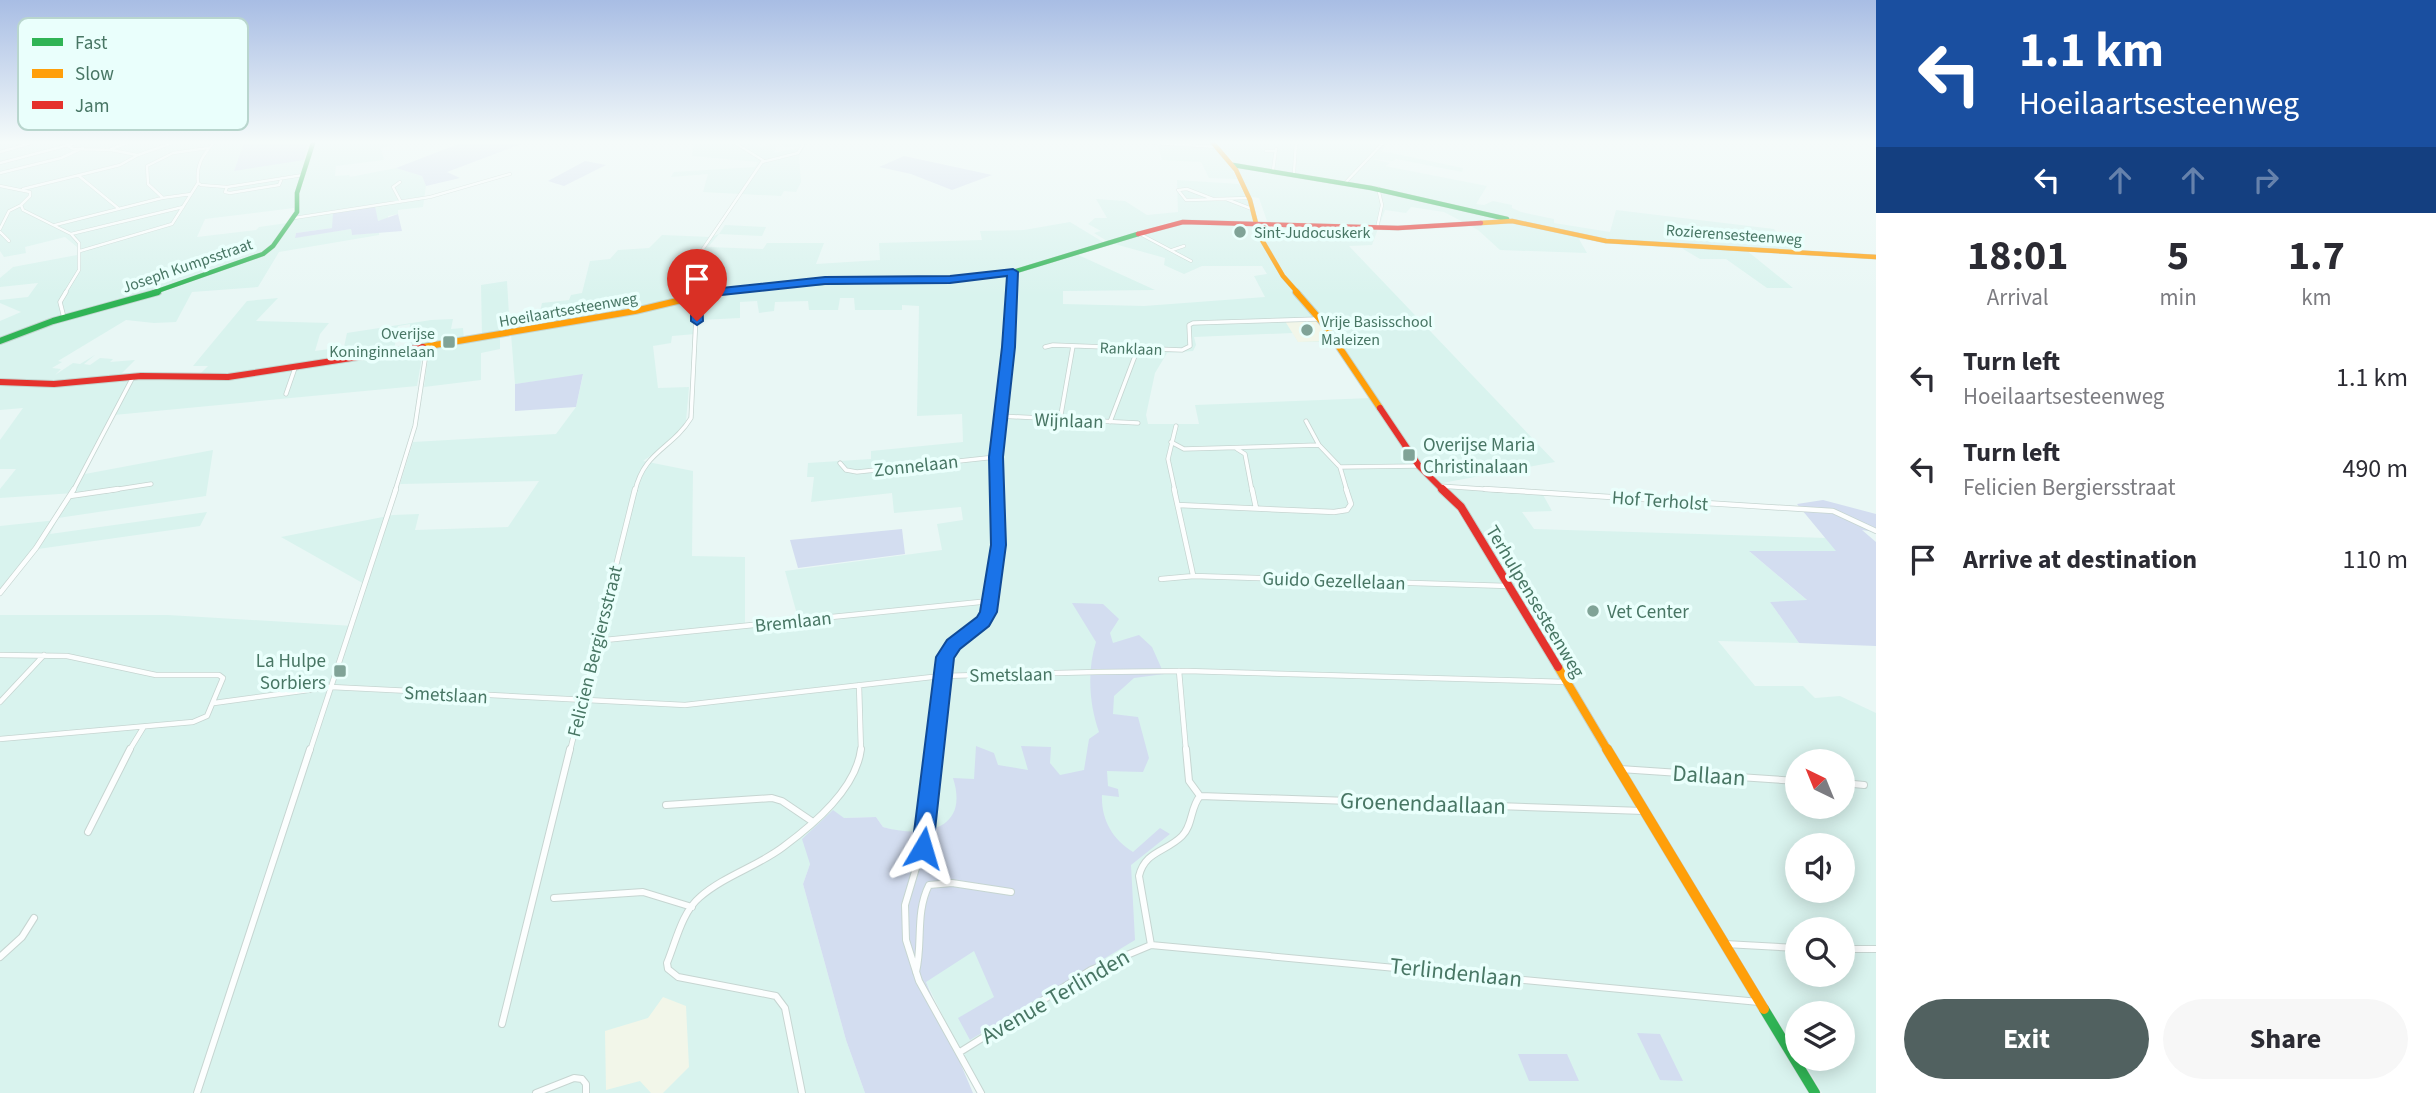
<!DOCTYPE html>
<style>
:root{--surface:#fff;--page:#f7f7f7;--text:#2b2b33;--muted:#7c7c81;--accent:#516160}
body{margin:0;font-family:"Source Sans 3",sans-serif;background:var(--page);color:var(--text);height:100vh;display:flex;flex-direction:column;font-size:26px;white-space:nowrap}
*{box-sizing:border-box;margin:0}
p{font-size:23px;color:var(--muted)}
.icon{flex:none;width:38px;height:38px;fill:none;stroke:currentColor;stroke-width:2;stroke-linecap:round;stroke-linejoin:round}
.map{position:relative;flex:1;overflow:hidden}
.drawer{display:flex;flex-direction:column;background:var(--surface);width:560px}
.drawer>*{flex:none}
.top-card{background:#1a4fa0;color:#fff;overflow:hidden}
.needle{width:46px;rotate:317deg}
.tools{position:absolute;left:1785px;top:749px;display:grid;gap:14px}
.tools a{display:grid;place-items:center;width:70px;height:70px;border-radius:50%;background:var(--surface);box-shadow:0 4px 18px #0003;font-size:35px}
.pin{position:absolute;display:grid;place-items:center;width:60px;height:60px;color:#fff;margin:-72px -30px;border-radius:50% 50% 50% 0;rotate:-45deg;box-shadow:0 0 7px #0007}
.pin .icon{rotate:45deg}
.me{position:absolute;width:77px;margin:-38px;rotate:7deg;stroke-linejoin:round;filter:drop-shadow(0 0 5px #0008)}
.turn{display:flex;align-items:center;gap:24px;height:147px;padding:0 28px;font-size:32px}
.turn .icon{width:91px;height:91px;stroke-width:2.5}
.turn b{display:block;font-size:49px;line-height:60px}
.lanes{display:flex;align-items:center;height:66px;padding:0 28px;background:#0003;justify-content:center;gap:35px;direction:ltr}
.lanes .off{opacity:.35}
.eta{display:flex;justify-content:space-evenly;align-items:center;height:119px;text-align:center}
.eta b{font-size:42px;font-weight:700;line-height:49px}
.action{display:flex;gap:14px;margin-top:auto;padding:14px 28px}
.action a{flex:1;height:80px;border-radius:42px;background:var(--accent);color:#fff;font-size:28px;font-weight:700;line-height:80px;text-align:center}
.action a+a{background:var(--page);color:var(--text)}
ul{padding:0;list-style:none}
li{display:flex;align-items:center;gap:21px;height:91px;padding:0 28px}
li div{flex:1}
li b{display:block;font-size:26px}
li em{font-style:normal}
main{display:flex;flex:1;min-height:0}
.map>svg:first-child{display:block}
.residential{fill:#d9f3ee;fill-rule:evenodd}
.education{fill:#f2f6e9}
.green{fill:#d3ddf0}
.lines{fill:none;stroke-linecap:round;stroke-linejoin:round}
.street-far3-casing{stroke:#c6d5d1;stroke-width:3.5}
.street-far2-casing{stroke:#c6d5d1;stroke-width:5}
.street-far1-casing{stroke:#c6d5d1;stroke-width:6}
.street-casing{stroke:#c6d5d1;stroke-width:8}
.fast-far2-casing{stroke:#c3d4cf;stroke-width:5}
.fast-far1-casing{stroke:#c3d4cf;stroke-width:8}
.fast-casing{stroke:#c3d4cf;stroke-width:11}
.slow-far3-casing{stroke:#c3d4cf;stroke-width:5}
.slow-far2-casing{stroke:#c3d4cf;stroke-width:8}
.slow-far1-casing{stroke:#c3d4cf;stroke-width:10}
.slow-casing{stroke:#c3d4cf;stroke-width:11}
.jam-far2-casing{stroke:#c3d4cf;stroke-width:5}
.jam-far1-casing{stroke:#c3d4cf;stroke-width:8}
.jam-casing{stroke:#c3d4cf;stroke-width:10}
.street-far3{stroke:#fcfefe;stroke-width:2.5}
.street-far2{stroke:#fcfefe;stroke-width:3.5}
.street-far1{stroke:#fcfefe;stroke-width:4.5}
.street{stroke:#fcfefe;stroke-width:6}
.fast-far2{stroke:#30b455;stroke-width:4.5}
.fast-far1{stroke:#30b455;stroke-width:6}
.fast{stroke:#30b455;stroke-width:10}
.slow-far3{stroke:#ff9f0a;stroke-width:4.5}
.slow-far2{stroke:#ff9f0a;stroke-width:6}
.slow-far1{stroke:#ff9f0a;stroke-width:8}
.slow{stroke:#ff9f0a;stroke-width:10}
.jam-far2{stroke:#e5322d;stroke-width:4.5}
.jam-far1{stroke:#e5322d;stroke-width:6}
.jam{stroke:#e5322d;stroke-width:8}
.route{fill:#1a73e8;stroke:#114b97;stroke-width:2}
.poi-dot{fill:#80a397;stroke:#eafffc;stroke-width:2.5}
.labels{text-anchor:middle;stroke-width:7;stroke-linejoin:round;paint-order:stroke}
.far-poi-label{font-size:16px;fill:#487664;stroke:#eafffc;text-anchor:start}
.far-street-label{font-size:16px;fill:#487664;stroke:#eafffc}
.street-label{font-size:19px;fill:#487664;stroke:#eafffc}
.poi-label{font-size:19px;fill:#487664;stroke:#eafffc;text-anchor:start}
.near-street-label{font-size:23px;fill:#487664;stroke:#eafffc}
.key{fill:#eafffc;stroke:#b9d6ce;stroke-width:2}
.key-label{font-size:19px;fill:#487664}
</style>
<main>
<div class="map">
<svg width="1876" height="1093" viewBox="0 0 1876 1093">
<rect width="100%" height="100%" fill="#e9f7f5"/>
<!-- residential -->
<path class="residential" d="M0 143H400L381 148 384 160 336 166 335 176 349 175 350 177 396 168 422 176 426 186 423 207 398 210V214L388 216V219L377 221 375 207 332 228 296 233 295 237 351 229 352 235 379 232V235L279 252 258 287 192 292 176 322 154 323 126 320 58 361 62 362 52 368 61 369 55 375 73 363 80 364 95 355 84 364 90 365 100 358 113 359 110 362 135 360 120 375 58 382 0 380V343L63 320 163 292 261 256 275 245 299 212 300 190 304 182H299L295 191 294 208 205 219 197 237 256 230 259 227 287 223 271 246 261 253 161 290 45 323 0 341V321L21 312 0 303V300L28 297 38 283 0 287V278L13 267 77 255V247L65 237 25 247 26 253 4 257 0 251Z
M694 143H756V147H766L767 143H778L774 153 801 147H783L785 143H807L799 156 801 182 796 192 784 191 781 196 703 192 708 174 671 177 674 172 755 167 758 162 692 156Z
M1151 143H1210L1229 163 1237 179 1209 178 1201 162 1162 160 1158 146Z
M1216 143H1387L1382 151 1463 168 1462 172 1396 159 1393 161 1372 159 1390 163 1385 166 1487 186 1476 204 1484 205 1493 201 1512 205V208L1521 212 1554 219V223L1610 232 1616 210 1774 229 1796 253 1746 250 1793 288H1767L1726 259H1700L1678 246 1579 239 1587 253 1500 250 1478 230 1444 212 1411 207 1406 213 1385 210 1372 245 1349 246 1555 462 1442 483 1418 460 1310 303 1289 280 1261 236 1260 222 1267 221 1259 198 1251 197 1233 161Z
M1177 180 1239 184 1249 203 1253 223 1170 222 1011 271 980 276 798 281 712 291 644 308 538 327 535 318 539 316 542 303 569 300 571 295 582 293 590 261 610 259 618 250 649 248 662 235 711 237 719 234 725 225 766 227 762 236 719 234 708 247 763 249 767 243H824L816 264 880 260 879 243 982 240 980 231 1024 230 1070 222 1103 242 1107 241 1094 233 1101 231 1088 224 1095 218H1107L1096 199 1125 201 1147 215 1178 212Z
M1182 223 1253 224 1258 237 1284 280 1309 308 1333 342H1298L1293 333 1194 337 1196 345 1193 351 1167 353 1155 373 1146 415 1148 424H1199L1195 405 1371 398 1414 466 1451 502 1507 589 1812 1093H981L926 982 905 833 883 827 876 817 844 818 810 864 803 884 846 1040 865 1093H0V615H168L354 626 366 585 281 537 393 515 419 514 415 530 508 527 539 481 400 484 413 442 556 434 576 407 583 375 515 384 511 334 696 297 695 334 672 336 671 343 653 346 658 388 689 387 686 421 668 444 643 461 693 471 692 556 745 557V623L798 618 785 571 942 550 937 524 963 520 961 507 894 513 892 493 811 502 814 477H807L808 463 871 459V451L963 442 962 414 917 416 919 306 902 305V310H855L854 298H840L838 310H809L808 301 775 302 774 311 759 313 757 301 740 302V318L700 320V295L822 282 974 279 1016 273 1074 253 1155 290 1063 291V304L1144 306 1265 297 1254 276 1267 274 1262 266H1202L1184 274 1164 265 1165 258 1111 243Z
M507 281 510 332 409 348 410 324 398 326 394 351 234 373 200 374 208 366H193L247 301 278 298 256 321 329 323 320 334 315 351 344 347 347 333 431 320 453 319 451 329 463 328 464 339 482 336 481 285Z
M500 336V349L481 353V380L424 387 429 350 423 351 417 386 114 415 85 474 213 450 206 496 58 518 74 493 0 498V489L16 469H0V440L23 408 0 410V384L30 385 137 377H252Z
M1450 489 1542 493 1552 511 1522 512 1534 529 1827 538 1837 551 1750 552 1808 601 1770 602 1799 643 1718 641 1755 686H1803L1815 698 1840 696 1876 713V1093H1822L1802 1059H1843V1013H1797V1052L1569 676ZM1797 761H1843V807H1797ZM1797 845H1843V891H1797ZM1797 929H1843V975H1797Z
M207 512 200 526 38 549 0 596V526L57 520 50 534Z"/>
<!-- education -->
<path class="education" d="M1317 320 1330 341 1298 342 1285 321Z
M663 997 686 1006 689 1067 663 1093H651L640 1081 606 1090 605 1031 648 1018Z"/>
<!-- green -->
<path class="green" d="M244 143H308L304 160 234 171Z
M461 143H524L447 172 460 178 426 186 422 176 396 168Z
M904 156 992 175 952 190 911 174 879 167Z
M585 161 606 165 564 186 548 181Z
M375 206 378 221 398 214 402 231 352 235 351 229 295 238 296 233 332 228 333 213Z
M583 374 576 407 515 411V384Z
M1823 500 1876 514V532L1862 530 1876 542V646L1799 643 1770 602 1807 600 1749 551H1836L1797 504Z
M902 529 905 554 798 568 790 540Z
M1072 603 1103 604 1119 619 1110 633 1113 643 1139 635 1152 647 1164 674 1134 678 1114 696 1113 714 1138 717 1149 758 1143 772 1107 771 1108 786 1118 789 1119 797 1102 795C1101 819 1112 839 1133 852L1160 828 1170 834 1131 865 1135 940 970 1040 958 1018 994 997 974 951 926 982 973 1093H865L846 1040 803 884 810 864 802 839 833 810 844 818 876 817 883 827C922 838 970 831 953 778L974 779 976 746 994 753 998 765 1028 770 1021 746 1051 747 1050 763 1060 775 1084 770 1089 739 1099 732C1089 704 1087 670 1096 642Z
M1637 1033 1660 1034 1683 1081 1660 1080Z
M1518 1054H1567L1579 1081H1529Z"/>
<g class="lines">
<defs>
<path id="street-far3" d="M214 143C202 155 196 166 198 183L201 185 227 187 303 175
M735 143 764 161
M1153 143 1217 147
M68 146 73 149 111 150 137 155
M111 149 127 143
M1266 151H1276
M0 152 31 143
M0 163 76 143
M1273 170 1276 149
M1294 172 1296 143
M0 173 61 158 83 148
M79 176 118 208
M400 182 393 187 401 202
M1346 182 1383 143
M0 186 30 192V196L21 205 23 210 71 234 79 243V270L65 293
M227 187 225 192 230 193 279 185 282 178
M23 189 120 165 138 155 172 143
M162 197 148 184 147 166 173 153 208 148
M1249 198 1213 199 1187 189 1178 190 1186 200 1226 199 1252 209
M294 218 430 197 510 174
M55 225 162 198 191 194
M1377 228 1382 205 1378 188
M0 229 9 211 21 205
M0 232 9 241
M71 234 183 207
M1140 234 1191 261
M1172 250 1184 246
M80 251 172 224 198 183
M1013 272 1015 293
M678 293 696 259 762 162 798 153 804 143"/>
<path id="street-far2" d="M679 292 681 300
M64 318 60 302 66 292
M1045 347 1053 345 1182 350 1190 346 1189 325 1193 323 1318 319
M286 394 295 368
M1000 416 1138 423
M1060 420 1073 346
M1306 421 1319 445 1340 467 1347 491
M1110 422 1138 348
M1171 442 1184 449 1319 445
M1237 449 1245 454 1252 491
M840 463 846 470 857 472 996 457
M1340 467 1419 466
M1440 486 1512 491
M73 491 133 377
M106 491 151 484
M395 491 415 426 427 347
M635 491C644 451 672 449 691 418L697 296
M997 491 998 427 1015 292
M1175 491 1168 459 1176 426"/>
<path id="street-far1" d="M1174 489 1193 575
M1252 489 1256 508
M1485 489 1833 511 1876 531
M70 496 118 489
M1178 505 1334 512 1347 510 1351 504 1346 489
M1161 579 1194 576 1508 586
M0 593 36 548 74 489
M595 641 990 601
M0 655 67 656 156 675H219L223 678 207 716 193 722 0 739
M1179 671 1186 751
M859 685 861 751
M0 702 44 655
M214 703 331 687 685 705 941 676 1098 672 1187 671 1567 682
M129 751 143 728
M310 751 396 489
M570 751 635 489
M935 751 945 657C955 641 974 635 985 620 1003 593 998 521 997 489"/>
<path id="street" d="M935 749 925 838 905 905 906 940 919 981 981 1093
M1620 769 1797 781
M1843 783 1864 785
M1200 796 1644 811
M666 805 772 798 782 801 813 822
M88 832 130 749
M554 898 643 892 692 907
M1725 944 1797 948
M1151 945 1139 876C1145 851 1166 852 1182 836 1193 825 1190 808 1200 796L1189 781 1186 749
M1843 949H1876
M0 957 22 937 34 918
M916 972C923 943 915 913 929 885L952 883 1011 892
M502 1024 570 749
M960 1052 1091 970 1151 945 1759 1002
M197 1093 310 749
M536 1093 574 1078 582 1079 586 1084V1093
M802 1093 785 1008 776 996 678 977 668 969 667 963C676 941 682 912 700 897 724 876 758 866 783 847 814 824 856 789 861 749"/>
<path id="fast-far2" d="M1233 165 1371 188 1507 219
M790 284 981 277 1013 272 1138 234
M152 293 263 254 273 246 297 212V193L313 143"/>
<path id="fast-far1" d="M0 341 53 321 158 292"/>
<path id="fast" d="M1764 1009 1815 1093"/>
<path id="slow-far3" d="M1213 143 1236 170 1250 200 1259 235 1283 276 1298 293
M1481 223 1512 221 1606 241 1876 257
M706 293 790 284"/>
<path id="slow-far2" d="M1296 292 1323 323 1380 408
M423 347 635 311 715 292"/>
<path id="slow-far1" d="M1558 667 1608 751"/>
<path id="slow" d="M1607 749 1764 1009"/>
<path id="jam-far2" d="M1138 234 1183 222 1398 228 1481 223"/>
<path id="jam-far1" d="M0 382 54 384 141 376 228 377 423 347
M1380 408 1419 466 1444 491"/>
<path id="jam" d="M1442 489 1461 507 1558 667"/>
</defs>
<!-- street-far3 casing -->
<use href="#street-far3" class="street-far3-casing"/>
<!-- street-far2 casing -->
<use href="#street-far2" class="street-far2-casing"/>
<!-- street-far1 casing -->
<use href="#street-far1" class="street-far1-casing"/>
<!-- street casing -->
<use href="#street" class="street-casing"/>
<!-- fast-far2 casing -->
<use href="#fast-far2" class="fast-far2-casing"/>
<!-- fast-far1 casing -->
<use href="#fast-far1" class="fast-far1-casing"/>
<!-- fast casing -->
<use href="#fast" class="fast-casing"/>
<!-- slow-far3 casing -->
<use href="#slow-far3" class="slow-far3-casing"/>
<!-- slow-far2 casing -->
<use href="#slow-far2" class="slow-far2-casing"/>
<!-- slow-far1 casing -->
<use href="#slow-far1" class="slow-far1-casing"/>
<!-- slow casing -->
<use href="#slow" class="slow-casing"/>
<!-- jam-far2 casing -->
<use href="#jam-far2" class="jam-far2-casing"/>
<!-- jam-far1 casing -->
<use href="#jam-far1" class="jam-far1-casing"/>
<!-- jam casing -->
<use href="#jam" class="jam-casing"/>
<!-- street-far3 -->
<use href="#street-far3" class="street-far3"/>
<!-- street-far2 -->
<use href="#street-far2" class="street-far2"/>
<!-- street-far1 -->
<use href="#street-far1" class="street-far1"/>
<!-- street -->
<use href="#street" class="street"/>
<!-- fast-far2 -->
<use href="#fast-far2" class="fast-far2"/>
<!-- fast-far1 -->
<use href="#fast-far1" class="fast-far1"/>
<!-- fast -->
<use href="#fast" class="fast"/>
<!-- slow-far3 -->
<use href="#slow-far3" class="slow-far3"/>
<!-- slow-far2 -->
<use href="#slow-far2" class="slow-far2"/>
<!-- slow-far1 -->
<use href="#slow-far1" class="slow-far1"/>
<!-- slow -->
<use href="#slow" class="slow"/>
<!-- jam-far2 -->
<use href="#jam-far2" class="jam-far2"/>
<!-- jam-far1 -->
<use href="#jam-far1" class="jam-far1"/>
<!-- jam -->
<use href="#jam" class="jam"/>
</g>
<!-- sky -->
<linearGradient id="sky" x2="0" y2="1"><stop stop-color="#a8bde4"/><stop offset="0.48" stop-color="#f5fbfa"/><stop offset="1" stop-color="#f5fbfa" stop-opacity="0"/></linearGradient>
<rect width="1876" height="296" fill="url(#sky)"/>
<!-- route -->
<path class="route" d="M1013 269 1018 272 1015 347 1003 457 1006 545 997 612 989 626 960 649 954 658 933 848 930 855 923 858 915 855 912 848 936 657 947 640 977 617 980 612 991 545 989 457 1002 347 1007 276 950 283 825 284 712 296 702 297 703 321 697 325 691 321V295L712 289 825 277 950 276Z"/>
<!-- markers -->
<g class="poi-dot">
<circle cx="1240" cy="232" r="7"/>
<circle cx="1307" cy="330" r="7"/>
<rect x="442" y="335" width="14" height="14" rx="3.5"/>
<rect x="1402" y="448" width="14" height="14" rx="3.5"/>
<circle cx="1593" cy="611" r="7"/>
<rect x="333" y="664" width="14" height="14" rx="3.5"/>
</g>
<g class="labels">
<!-- far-poi labels -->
<g class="far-poi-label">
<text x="1254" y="238">Sint-Judocuskerk</text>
<text x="1321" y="327">Vrije Basisschool<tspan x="1321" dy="18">Maleizen</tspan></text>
<text x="435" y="339" text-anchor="end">Overijse<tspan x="435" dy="18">Koninginnelaan</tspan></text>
</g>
<!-- far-street labels -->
<g class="far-street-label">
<text transform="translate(1734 234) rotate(4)" y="6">Rozierensesteenweg</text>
<text transform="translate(187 265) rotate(-19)" y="6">Joseph Kumpsstraat</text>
<text transform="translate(568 309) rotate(-10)" y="6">Hoeilaartsesteenweg</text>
<text transform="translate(1131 348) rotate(2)" y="6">Ranklaan</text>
</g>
<!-- street labels -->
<g class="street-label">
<text transform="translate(1069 420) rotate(2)" y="7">Wijnlaan</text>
<text transform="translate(916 465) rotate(-6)" y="7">Zonnelaan</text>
<text transform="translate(1660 500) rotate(4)" y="7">Hof Terholst</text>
<text transform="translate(1334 580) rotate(2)" y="7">Guido Gezellelaan</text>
<text transform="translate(1536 601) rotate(59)" y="7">Terhulpensesteenweg</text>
<text transform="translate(793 621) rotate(-6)" y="7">Bremlaan</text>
<text transform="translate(594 651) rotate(-76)" y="7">Felicien Bergiersstraat</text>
<text transform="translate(1011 674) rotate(-1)" y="7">Smetslaan</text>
<text transform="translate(446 694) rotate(3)" y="7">Smetslaan</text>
</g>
<!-- poi labels -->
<g class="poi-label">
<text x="1423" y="451">Overijse Maria<tspan x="1423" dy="22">Christinalaan</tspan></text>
<text x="1607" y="618">Vet Center</text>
<text x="326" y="667" text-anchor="end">La Hulpe<tspan x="326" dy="22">Sorbiers</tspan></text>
</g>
<!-- near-street labels -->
<g class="near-street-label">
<text transform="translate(1709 775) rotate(4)" y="8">Dallaan</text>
<text transform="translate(1423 803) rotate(2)" y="8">Groenendaallaan</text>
<text transform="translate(1456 972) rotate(6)" y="8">Terlindenlaan</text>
<text transform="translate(1055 996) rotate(-30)" y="8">Avenue Terlinden</text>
</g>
</g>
<!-- legend -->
<rect x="18" y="18" width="230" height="112" rx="10" class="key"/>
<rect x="32" y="38" width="31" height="8" fill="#30b455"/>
<rect x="32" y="69" width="31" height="9" fill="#ff9f0a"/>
<rect x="32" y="101" width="31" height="8" fill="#e5322d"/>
<g class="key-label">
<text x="75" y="49">Fast</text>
<text x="75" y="80">Slow</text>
<text x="75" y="112">Jam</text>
</g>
</svg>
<div class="tools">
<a><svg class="needle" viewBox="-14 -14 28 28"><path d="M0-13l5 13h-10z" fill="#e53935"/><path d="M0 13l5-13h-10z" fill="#7c7c81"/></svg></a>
<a><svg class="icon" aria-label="sound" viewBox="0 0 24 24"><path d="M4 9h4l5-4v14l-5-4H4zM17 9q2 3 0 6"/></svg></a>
<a><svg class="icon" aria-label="search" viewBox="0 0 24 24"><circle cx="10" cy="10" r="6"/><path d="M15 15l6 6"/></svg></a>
<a><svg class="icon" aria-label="layers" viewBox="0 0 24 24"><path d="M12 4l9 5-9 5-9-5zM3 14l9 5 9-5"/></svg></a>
</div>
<div class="pin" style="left:697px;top:321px;background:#d93025"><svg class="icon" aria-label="arrive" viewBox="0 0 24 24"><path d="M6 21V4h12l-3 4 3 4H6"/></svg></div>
<svg class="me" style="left:923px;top:848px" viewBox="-20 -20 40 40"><path d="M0-17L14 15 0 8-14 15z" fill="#1a73e8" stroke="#fff" stroke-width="4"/></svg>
</div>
<section class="drawer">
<div class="top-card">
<div class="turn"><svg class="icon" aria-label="left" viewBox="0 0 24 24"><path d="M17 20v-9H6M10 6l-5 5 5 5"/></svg><div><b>1.1 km</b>Hoeilaartsesteenweg</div></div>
<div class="lanes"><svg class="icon" aria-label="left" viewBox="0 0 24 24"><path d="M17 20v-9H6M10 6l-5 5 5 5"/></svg><svg class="icon off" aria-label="ahead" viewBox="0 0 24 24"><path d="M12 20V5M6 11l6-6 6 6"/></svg><svg class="icon off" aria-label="ahead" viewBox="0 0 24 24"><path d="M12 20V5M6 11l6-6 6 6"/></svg><svg class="icon off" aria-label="right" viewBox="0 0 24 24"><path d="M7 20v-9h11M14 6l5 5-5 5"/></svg></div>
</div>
<div class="eta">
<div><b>18:01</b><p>Arrival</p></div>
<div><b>5</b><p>min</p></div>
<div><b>1.7</b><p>km</p></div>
</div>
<ul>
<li><svg class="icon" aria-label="left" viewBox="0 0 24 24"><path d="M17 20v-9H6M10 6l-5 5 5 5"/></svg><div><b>Turn left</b><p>Hoeilaartsesteenweg</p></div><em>1.1 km</em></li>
<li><svg class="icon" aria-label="left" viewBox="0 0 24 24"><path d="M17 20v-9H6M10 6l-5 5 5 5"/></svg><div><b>Turn left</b><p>Felicien Bergiersstraat</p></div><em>490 m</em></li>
<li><svg class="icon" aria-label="arrive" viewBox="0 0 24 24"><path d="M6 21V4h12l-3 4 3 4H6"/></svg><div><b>Arrive at destination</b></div><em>110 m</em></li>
</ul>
<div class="action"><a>Exit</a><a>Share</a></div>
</section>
</main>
